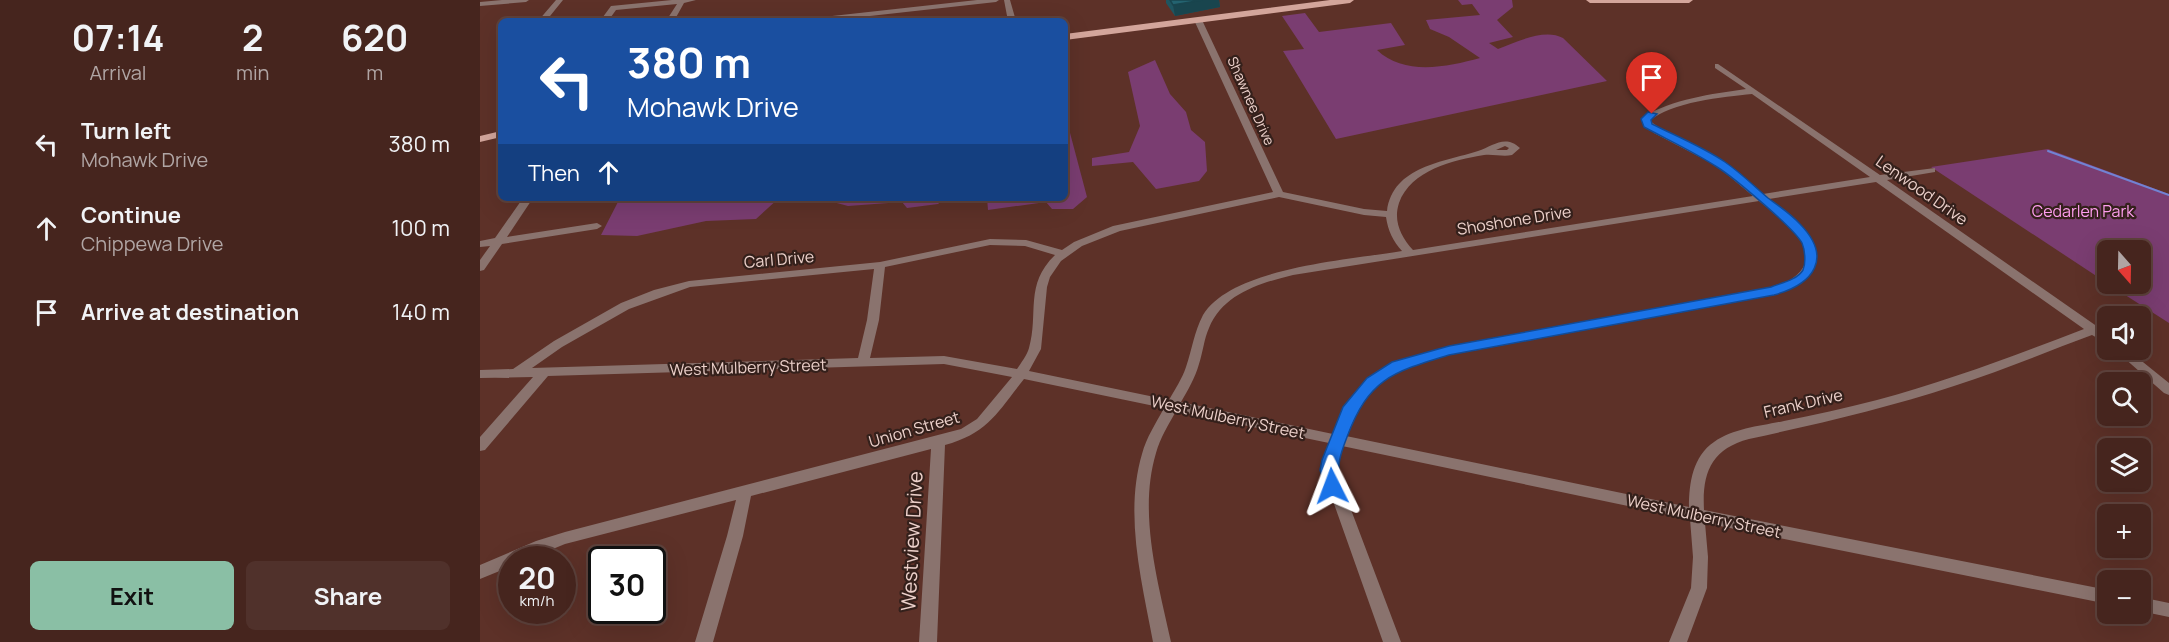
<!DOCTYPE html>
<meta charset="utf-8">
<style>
:root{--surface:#46251e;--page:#50312b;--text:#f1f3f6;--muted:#b0a5a4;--line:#5e423c;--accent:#8abfa5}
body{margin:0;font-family:Manrope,sans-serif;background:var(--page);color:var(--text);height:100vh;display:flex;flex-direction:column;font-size:22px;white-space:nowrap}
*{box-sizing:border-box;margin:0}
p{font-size:20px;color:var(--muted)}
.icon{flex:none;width:33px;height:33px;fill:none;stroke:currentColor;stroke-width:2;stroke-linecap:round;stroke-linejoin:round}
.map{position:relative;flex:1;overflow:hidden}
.details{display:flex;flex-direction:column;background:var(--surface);width:480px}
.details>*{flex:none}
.banner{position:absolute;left:18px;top:18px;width:570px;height:183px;border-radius:9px;box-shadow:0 6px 24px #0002,0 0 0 2px var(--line);background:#1a4fa0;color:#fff;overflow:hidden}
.needle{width:39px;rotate:160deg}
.buttons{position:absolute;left:1617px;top:240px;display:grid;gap:12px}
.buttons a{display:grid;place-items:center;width:54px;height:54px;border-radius:9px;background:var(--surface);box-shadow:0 6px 24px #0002,0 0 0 2px var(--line);font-size:30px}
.speed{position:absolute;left:18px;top:546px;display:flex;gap:12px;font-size:30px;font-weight:700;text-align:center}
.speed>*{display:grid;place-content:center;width:78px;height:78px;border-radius:50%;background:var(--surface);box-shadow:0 6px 24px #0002,0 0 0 2px var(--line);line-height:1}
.speed small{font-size:15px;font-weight:400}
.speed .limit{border:3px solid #111;border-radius:9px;background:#fff;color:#111}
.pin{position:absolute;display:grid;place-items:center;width:51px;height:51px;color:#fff;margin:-62px -26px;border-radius:50% 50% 50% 0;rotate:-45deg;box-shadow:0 0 6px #0007}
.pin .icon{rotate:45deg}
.me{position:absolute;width:66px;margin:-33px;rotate:357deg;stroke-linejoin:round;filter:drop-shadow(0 0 4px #0008)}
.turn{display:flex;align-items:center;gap:21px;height:126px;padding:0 30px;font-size:27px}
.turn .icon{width:78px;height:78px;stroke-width:2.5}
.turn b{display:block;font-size:42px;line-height:51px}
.then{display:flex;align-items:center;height:57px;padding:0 30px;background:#0003;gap:12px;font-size:22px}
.eta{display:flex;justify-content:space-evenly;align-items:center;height:102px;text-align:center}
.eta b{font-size:36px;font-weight:700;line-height:42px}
.cta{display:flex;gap:12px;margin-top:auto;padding:12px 30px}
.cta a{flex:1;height:69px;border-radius:9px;background:var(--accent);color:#111;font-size:24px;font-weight:700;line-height:69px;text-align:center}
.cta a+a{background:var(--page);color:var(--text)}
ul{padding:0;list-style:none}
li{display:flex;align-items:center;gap:18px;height:84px;padding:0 30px}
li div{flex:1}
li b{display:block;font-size:22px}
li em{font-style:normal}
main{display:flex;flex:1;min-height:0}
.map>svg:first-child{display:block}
.green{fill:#7a3d71}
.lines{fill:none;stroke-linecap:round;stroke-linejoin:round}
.stream{stroke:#7183d3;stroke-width:2}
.minor{fill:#8a736e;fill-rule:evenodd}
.major{fill:#d3a59b;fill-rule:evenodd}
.wall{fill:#1f5560}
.shaded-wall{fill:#19454e}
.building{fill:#246370;stroke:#19454e;stroke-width:1.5}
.route{fill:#1a73e8;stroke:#114b97;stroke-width:1.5}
.labels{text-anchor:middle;stroke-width:4.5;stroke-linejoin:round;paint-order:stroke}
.far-street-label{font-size:14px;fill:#ecd0ca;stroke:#34201b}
.street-label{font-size:16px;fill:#ecd0ca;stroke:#34201b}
.park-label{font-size:16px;fill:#ff9eef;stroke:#34201b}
.near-street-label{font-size:20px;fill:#ecd0ca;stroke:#34201b}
</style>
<main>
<section class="details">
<div class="eta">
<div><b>07:14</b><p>Arrival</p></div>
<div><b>2</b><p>min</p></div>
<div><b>620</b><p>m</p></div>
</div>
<ul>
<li><svg class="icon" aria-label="left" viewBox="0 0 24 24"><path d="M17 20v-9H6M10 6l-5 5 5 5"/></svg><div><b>Turn left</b><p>Mohawk Drive</p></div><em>380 m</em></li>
<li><svg class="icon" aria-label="ahead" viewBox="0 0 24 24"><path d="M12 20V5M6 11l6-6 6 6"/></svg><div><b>Continue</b><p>Chippewa Drive</p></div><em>100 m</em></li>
<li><svg class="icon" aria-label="arrive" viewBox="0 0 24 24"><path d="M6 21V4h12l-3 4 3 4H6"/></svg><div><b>Arrive at destination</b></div><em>140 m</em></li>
</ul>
<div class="cta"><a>Exit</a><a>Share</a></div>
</section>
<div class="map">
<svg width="1689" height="642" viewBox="0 0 1689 642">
<rect width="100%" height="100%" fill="#5d3128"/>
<!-- green -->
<path class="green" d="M978 0H1032L1033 7 1017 20 1033 37 1009 43 1018 49C1037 42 1064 28 1083 38L1127 81 856 139 803 51 824 49 802 16 825 13 839 32 911 23 925 45 897 50C924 76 967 67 1000 58L969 37 950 29 946 20 1000 15 992 4 982 5Z
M675 60 690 94 706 112 711 130 725 142 727 171 719 181 676 189 653 162 612 166V158L649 152 660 126 648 72Z
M585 114 607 197 593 209H572L566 202 508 210 507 198H585Z
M1568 149 1689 194V323L1628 284H1660V250H1628L1627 283 1451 167Z
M140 198H299L276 219 226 221 157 236 121 235Z
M363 198H465L458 204 427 208 422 202 368 206 353 202Z"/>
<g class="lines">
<!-- stream -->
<path class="stream" d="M1568 151 1689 195"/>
<!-- minor -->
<path class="minor" d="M22 0H49L46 2 0 6V2Z
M76 0H83L66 21H58Z
M192 0H216L204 3 194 21H186L197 4 136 10 128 21H120L131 6Z
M497 0H519L516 2 345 21H321L325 19Z
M524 0H530L536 21H528Z
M715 18 722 20 803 192 884 209 907 211C913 166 964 162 998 151 1013 146 1025 134 1040 148L1032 155C1023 157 1014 154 1004 155 973 160 931 170 919 203 913 221 921 237 933 250L1273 196 1237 166 1174 133 1162 122 1163 117C1193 99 1231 94 1266 89L1235 68V64H1238L1400 175 1455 168V172L1407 180 1628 334V344L1612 335C1566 352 1521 371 1474 386 1407 408 1338 424 1269 439 1231 449 1222 473 1224 510L1628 590V604L1225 523 1228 557 1227 588 1207 642H1189L1211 588 1213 557 1210 519 862 446 856 470 921 642H903L842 470 849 443 696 411C689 424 680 438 676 453 658 513 678 582 691 642H673C662 582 644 515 662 454 666 438 676 423 684 408L544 379C517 413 508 433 465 445L457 642H439L451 449 271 496 263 536 233 642H215L247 536 256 500 85 544 46 560H32V566L0 579V565L56 541 85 532 481 429 497 419 532 377 464 364 68 376 5 450 0 451V437L53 377 0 378V370L33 369 74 341 141 303 174 290 209 281 400 262 510 239 546 240 582 250 594 242 633 226 793 192 714 20ZM1272 94 1390 177 1283 194 1244 162 1181 129 1170 121C1190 102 1244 97 1272 94ZM1025 146 1029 148 1027 150H1016ZM1396 182 1604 329C1536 355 1468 381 1397 400 1366 408 1335 415 1304 421 1281 426 1254 428 1234 442 1213 456 1209 483 1209 507L866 436C885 384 917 367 969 355L1294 295C1328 286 1351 264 1325 231 1316 218 1301 209 1289 199ZM799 197 884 215 906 217C908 231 913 241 922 251 870 260 752 267 723 315 714 332 712 350 706 367 702 379 695 389 689 400L549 371 561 349 567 287 570 277 581 261 602 246 640 231ZM1279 201C1308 224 1356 258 1301 285L969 347C911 360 876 376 853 434L701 402C708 390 715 378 719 364 723 352 724 339 729 328 743 294 780 283 813 275ZM510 245 545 246 575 255C544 285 559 313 549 348 547 355 541 363 537 369L464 356 390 358 399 320 405 267ZM394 269 387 320 378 358 52 368 82 347 149 309 210 287Z
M43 198H53L27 237 117 223 122 226 117 229 22 244 4 270 0 271V260L10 246 0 247V241L15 238Z
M1635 350H1648L1689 383V395L1684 393Z
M1660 597 1689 603V617L1660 611Z"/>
<!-- major -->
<path class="major" d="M850 0H874L870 3 585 40V34Z
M1106 0H1213L1209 3H1110Z
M21 131V137L0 142V136Z"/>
</g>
<!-- wall -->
<path class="wall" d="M686 0H739L740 7 695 16 686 3Z"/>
<!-- shaded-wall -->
<path class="shaded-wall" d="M722 0H739L740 7 695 16 693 5Z"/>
<!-- building -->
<path class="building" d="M690 0H722L693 5Z"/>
<!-- route -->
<path class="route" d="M1168 112 1177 114 1171 120 1172 124C1196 136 1223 147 1245 162 1261 173 1274 186 1288 198 1299 206 1311 214 1320 224 1353 258 1334 284 1294 295L969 355C913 372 889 378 867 437 860 455 856 466 861 486L858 490 852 492 846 490 840 470 842 460 863 407 887 378 912 362 969 346 1291 287C1301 283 1317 280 1323 270 1326 263 1325 250 1322 243 1314 228 1253 177 1237 167 1214 152 1188 140 1164 127L1161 119Z"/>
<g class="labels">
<!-- far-street labels -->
<g class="far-street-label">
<text transform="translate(771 101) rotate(66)" y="5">Shawnee Drive</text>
</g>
<!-- street labels -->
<g class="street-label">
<text transform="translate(1442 190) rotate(35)" y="6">Lenwood Drive</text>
<text transform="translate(1034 220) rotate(-9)" y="6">Shoshone Drive</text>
<text transform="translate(299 259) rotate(-5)" y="6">Carl Drive</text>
<text transform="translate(268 367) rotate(-2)" y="6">West Mulberry Street</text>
<text transform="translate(1323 403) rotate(-13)" y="6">Frank Drive</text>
<text transform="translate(748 417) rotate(12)" y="6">West Mulberry Street</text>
<text transform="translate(434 429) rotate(-16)" y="6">Union Street</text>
<text transform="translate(1224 516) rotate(12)" y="6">West Mulberry Street</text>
</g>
<!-- park labels -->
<g class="park-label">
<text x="1603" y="217">Cedarlen Park</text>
</g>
<!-- near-street labels -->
<g class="near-street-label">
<text transform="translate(432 541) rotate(-87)" y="7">Westview Drive</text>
</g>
</g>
</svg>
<div class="buttons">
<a><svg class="needle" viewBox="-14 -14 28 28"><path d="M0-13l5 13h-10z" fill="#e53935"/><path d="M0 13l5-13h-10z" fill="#b0a5a4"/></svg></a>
<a><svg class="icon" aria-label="sound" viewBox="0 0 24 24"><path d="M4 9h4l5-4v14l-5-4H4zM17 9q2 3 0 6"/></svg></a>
<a><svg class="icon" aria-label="search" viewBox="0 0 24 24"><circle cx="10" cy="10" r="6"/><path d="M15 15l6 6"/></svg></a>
<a><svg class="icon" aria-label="layers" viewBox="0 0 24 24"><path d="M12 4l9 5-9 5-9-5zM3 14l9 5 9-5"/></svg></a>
<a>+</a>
<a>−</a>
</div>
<div class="speed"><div>20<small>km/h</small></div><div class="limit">30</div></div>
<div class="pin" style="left:1172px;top:114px;background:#d93025"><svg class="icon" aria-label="arrive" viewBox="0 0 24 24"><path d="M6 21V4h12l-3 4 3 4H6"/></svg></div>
<svg class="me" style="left:852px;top:486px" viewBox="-20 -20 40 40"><path d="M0-17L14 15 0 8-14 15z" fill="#1a73e8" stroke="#fff" stroke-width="4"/></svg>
<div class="banner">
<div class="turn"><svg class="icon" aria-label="left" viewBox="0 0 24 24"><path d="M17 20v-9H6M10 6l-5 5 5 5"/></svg><div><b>380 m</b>Mohawk Drive</div></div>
<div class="then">Then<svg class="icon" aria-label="ahead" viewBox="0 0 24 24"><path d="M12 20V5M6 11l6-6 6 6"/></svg></div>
</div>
</div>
</main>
